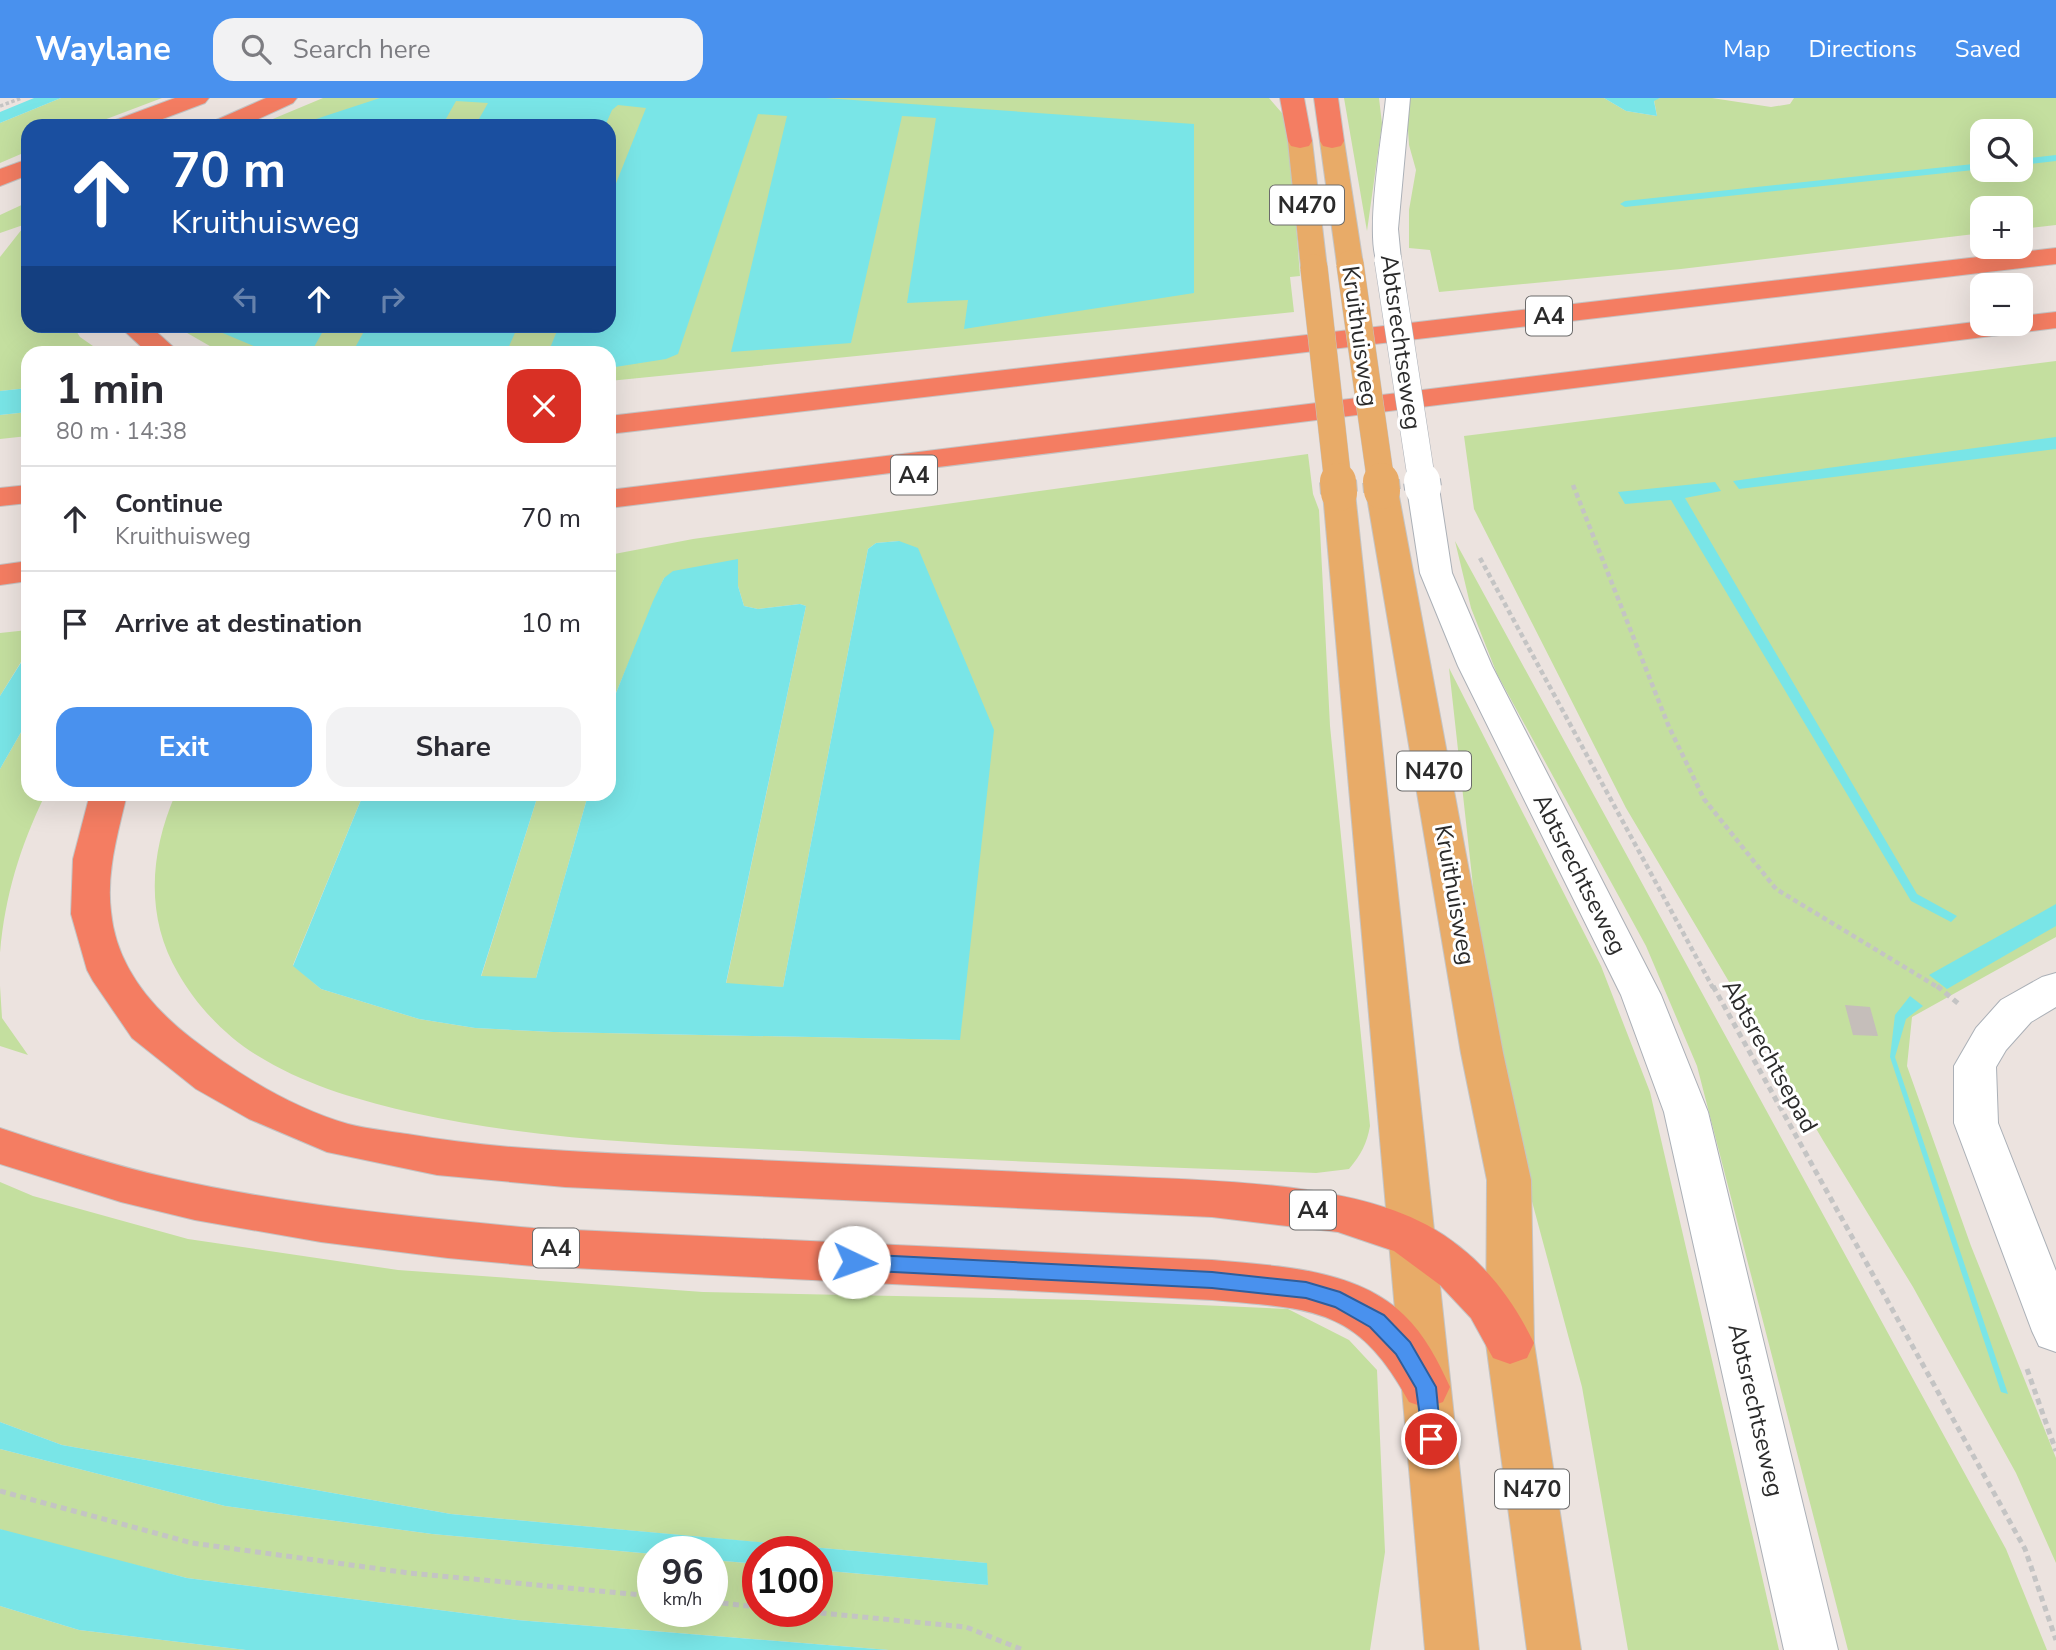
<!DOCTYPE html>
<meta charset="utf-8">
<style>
:root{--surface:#fff;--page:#f2f2f3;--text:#2b2b33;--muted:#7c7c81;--line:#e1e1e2;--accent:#4991ee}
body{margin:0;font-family:"Nunito Sans",sans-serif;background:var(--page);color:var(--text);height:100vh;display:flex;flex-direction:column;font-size:26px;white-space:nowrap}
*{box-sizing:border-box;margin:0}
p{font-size:23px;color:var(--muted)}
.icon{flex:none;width:38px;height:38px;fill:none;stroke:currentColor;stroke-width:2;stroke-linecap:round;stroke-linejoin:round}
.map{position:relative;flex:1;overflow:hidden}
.sheet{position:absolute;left:21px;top:248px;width:595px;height:455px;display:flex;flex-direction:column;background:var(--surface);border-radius:21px;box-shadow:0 7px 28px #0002}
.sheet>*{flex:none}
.hud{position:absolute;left:21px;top:21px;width:595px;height:214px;border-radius:21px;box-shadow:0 7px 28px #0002;background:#1a4fa0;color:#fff;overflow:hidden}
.tools{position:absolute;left:1970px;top:21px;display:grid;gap:14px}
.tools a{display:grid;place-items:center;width:63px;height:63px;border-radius:14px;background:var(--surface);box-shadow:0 7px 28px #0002;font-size:35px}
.speed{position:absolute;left:637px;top:1438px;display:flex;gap:14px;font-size:35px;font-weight:700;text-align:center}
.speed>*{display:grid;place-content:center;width:91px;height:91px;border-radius:50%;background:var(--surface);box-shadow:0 7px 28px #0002;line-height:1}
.speed small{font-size:18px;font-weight:400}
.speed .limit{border:10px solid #d22;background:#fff;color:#111}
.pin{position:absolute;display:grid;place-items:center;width:60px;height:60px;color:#fff;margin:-30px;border:4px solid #fff;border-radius:50%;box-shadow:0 2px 7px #0007}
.me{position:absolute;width:77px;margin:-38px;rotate:93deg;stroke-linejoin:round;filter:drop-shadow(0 0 5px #0008)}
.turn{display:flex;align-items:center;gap:24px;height:147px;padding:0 35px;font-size:32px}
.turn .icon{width:91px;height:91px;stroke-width:2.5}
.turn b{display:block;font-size:49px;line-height:60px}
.lanes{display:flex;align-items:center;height:66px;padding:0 35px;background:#0003;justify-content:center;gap:35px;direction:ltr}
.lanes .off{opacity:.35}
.round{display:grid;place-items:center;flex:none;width:74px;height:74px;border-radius:21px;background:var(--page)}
.overview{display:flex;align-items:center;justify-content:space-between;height:119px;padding:0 35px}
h1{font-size:42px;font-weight:700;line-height:52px}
.button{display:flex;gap:14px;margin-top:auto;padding:14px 35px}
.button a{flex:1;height:80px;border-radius:21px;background:var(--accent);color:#fff;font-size:28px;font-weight:700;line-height:80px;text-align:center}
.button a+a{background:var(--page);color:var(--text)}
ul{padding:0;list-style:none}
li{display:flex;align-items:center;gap:21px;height:105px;padding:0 35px;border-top:2px solid var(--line)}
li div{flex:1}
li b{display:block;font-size:26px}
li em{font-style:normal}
header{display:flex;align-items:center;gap:42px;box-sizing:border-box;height:98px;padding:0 35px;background:var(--accent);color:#fff}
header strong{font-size:33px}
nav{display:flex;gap:38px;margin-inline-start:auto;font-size:24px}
.search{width:490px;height:63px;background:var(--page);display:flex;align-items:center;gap:18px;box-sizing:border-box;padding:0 24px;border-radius:21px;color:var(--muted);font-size:26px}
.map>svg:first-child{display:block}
.green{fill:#c4df9f;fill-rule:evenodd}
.water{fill:#79e5e7}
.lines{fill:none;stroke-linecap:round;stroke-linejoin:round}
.stream{fill:#79e5e7;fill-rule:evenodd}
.building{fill:#c5beba}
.minor-casing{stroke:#abb0b7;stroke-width:2}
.primary-casing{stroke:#c4c4c4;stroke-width:2}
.motorway-casing{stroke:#c4c4c4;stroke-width:2}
.path-far2{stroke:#c4c4c4;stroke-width:3.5;stroke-dasharray:3.5 2.5;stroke-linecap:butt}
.path-far1{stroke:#c4c4c4;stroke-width:4.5;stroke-dasharray:5 3.5;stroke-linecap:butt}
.path{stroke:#c4c4c4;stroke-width:5;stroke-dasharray:6 4.5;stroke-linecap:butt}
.minor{fill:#fff;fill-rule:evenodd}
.primary{fill:#e8ab68;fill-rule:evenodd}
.motorway{fill:#f47d62;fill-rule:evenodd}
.minor-bridge-far1-casing{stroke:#abb0b7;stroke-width:28;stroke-linecap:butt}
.minor-bridge-casing{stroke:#abb0b7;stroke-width:38;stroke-linecap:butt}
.primary-bridge-far1-casing{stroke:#c4c4c4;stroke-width:28;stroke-linecap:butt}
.primary-bridge-casing{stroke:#c4c4c4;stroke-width:38;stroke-linecap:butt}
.minor-bridge-far1{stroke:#fff;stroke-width:27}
.minor-bridge{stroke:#fff;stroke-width:36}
.primary-bridge-far1{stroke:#e8ab68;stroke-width:27}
.primary-bridge{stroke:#e8ab68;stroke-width:36}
.route{fill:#4991ee;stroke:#2f5e9b;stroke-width:2}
.labels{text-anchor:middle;stroke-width:6;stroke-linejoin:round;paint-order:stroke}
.shield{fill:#fff;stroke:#6b6b6b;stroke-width:2}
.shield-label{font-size:23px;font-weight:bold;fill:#2b2b2b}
.street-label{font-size:24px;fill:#2b2b2b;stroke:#fff}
</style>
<header>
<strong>Waylane</strong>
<div class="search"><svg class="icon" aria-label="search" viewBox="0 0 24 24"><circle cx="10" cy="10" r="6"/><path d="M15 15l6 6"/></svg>Search here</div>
<nav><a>Map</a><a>Directions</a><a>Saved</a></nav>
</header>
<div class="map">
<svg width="2056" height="1552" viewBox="0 0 2056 1552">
<rect width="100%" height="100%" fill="#ece3df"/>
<!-- green -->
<path class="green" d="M61 0H162L88 28H28V53L0 65V25Z
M323 0H1269L1288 22 1300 178 1290 179 1294 214 609 283V256L222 255 175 228H609V28H256Z
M1344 0H1379L1382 26 1367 133Z
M1406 0H1604L1626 13 1657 18 1654 2 1660 0H1712L1771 9 1790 6 1794 0H2056V127L2021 131V110H1983V135L1681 171 1439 194 1430 152 1409 150V112L1416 72 1409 47ZM1983 33H2021V72H1983Z
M28 104V228H73L80 239 103 255 28 256V290L0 293V159L26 126 0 135V117Z
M2056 263V839L1912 919 1907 968 1971 1148 2056 1360V1465L2016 1375 1913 1189 1824 1044 1626 710 1474 411 1464 338Z
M28 314V338L0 341V317Z
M1308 356 1313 396 1319 412 1330 628 1370 1028C1367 1045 1361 1057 1349 1071L1316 1075C1157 1069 998 1063 839 1055 697 1047 553 1046 414 1015 362 1003 311 989 265 962 230 943 197 909 178 875 145 819 150 755 175 697H363L293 867 321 891 419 921 475 930 553 934 959 942 899 443 876 445 868 451 783 889 726 886 806 508 800 506 758 511 744 508 738 488V462L664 480 616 595 609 621V457L693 441Z
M1455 443 2006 1451 2047 1552H1848L1697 968 1646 848 1497 576 1471 510Z
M28 532V563L21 564 0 598V535Z
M1449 570 1601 868 1650 994 1779 1552H1628L1582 1289 1509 1018 1475 806Z
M28 622V696L45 697C20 749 5 797 0 855V671Z
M538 697H588L536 880 481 879Z
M0 888 2 920 28 957 0 948Z
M0 1084 33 1098 188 1141 398 1172 703 1194 1088 1202 1288 1211 1349 1242 1377 1272 1385 1454 1370 1552H889L517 1522 187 1480 12 1436 0 1431V1351L225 1408 432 1436 653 1456V1514H712V1462L758 1466V1514H817V1472L988 1487 986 1465 451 1416 62 1347 0 1324Z
M0 1508 79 1532 246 1552H0Z"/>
<!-- water -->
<path class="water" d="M34 0H61L0 25V14Z
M380 0H825L1194 26V195L964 231 968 202 907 205 936 20 902 18 851 245 731 254 787 18 758 16 678 256 666 261 609 270V256L548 255 559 228H609V103L646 10 618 7 612 12 605 28H475L488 5 456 3 442 28H311L316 21Z
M1604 0H1660L1654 3 1657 18 1626 13Z
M206 228H326L310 256 270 255Z
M367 228H518L506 255H352Z
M28 290V314L0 317V293Z
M2056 339V351L1739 391 1733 383Z
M1715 384 1721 393 1685 400 1917 796 1957 818 1951 824 1911 803 1671 402 1625 406 1618 394Z
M899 443 918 450 994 632 960 942 553 934 475 930 419 921 321 891 293 868 363 697H538L481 878 536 880 588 697 609 696V621L616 595 653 503 664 480 673 473 738 461V488L744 508 758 511 800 506 806 508 726 885 783 889 868 451 876 445Z
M22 563H28V622L0 671V598Z
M2056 806V828L1947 891 1929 877Z
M1910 898 1923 908 1906 921 1895 959 2008 1296 2001 1294 1890 959 1895 917Z
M0 1324 62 1347 451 1416 987 1465 988 1487 817 1472V1454H758V1466L712 1462V1454H653V1456L432 1436 225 1408 0 1351Z
M0 1431 187 1480 517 1522 889 1552H246L79 1532 0 1508Z"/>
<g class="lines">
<!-- stream -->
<path class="stream" d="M2056 57V63L2021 67V61Z
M1983 65V71L1625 109 1620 106 1625 103Z"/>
</g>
<!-- building -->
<path class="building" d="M1845 907 1870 909 1878 938 1853 937Z"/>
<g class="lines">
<defs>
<path id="minor" d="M1386 0H1410L1398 131 1401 162 1397 168 1388 170 1379 168C1363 145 1383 32 1386 0Z
M1423 381 1434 383 1439 390 1452 475 1492 568 1661 897 1708 1014 1838 1552H1784L1664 1014 1621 897 1458 568 1420 475 1407 390 1412 383Z
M2056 875V909L2031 924 2006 952 1996 969 1998 1025 2056 1173V1254L2039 1248 2032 1233 1954 1025V968L1976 930 2001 902 2042 879Z"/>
<path id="primary" d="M1300 36 1309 38 1312 43 1327 170 1323 176 1314 178 1305 176 1301 170 1288 43 1291 38Z
M1332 36 1341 38 1344 43 1363 166 1359 172 1350 174 1341 172 1337 166 1320 43 1323 38Z
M1382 384 1393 386 1398 393 1503 955 1531 1082 1534 1245 1581 1552H1527L1486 1245 1487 1082 1461 955 1366 393 1371 386Z
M1339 386 1350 388 1355 395 1479 1552H1425L1323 395 1328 388Z"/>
<path id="motorway" d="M175 0H209L205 5 144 28H110L113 23Z
M266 0H297L293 5 243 28H211L214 23Z
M1280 0H1304L1312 43 1309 48 1300 50 1291 48 1288 43Z
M1314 0H1338L1344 43 1341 48 1332 50 1323 48 1320 43Z
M28 61V77L0 88V71Z
M2056 150V166L609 336V318Z
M2056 214V230L609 410V392L1983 223V226H2021V218Z
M119 228H150L181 256H149Z
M28 387V405L0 408V390Z
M28 463V483L0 487V467Z
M90 696H127C118 735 106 774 111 814 116 867 151 909 191 940 236 975 292 1010 348 1026 367 1031 388 1033 407 1036 494 1051 583 1054 671 1058 825 1065 979 1072 1133 1079 1220 1083 1350 1085 1427 1127 1477 1155 1509 1194 1534 1245L1527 1260 1510 1266 1493 1260 1471 1220 1440 1187 1394 1153 1338 1134 1212 1119 565 1089 437 1077 327 1054 249 1021 196 991 132 940 93 883 87 872 71 816 73 761Z
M0 1030C56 1049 112 1067 169 1080 288 1107 412 1119 533 1130L1212 1162C1275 1168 1356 1170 1404 1217 1425 1237 1438 1263 1450 1289L1443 1304 1426 1310 1409 1304C1358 1208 1311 1211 1212 1202L533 1168 448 1160 321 1144 195 1122 121 1104 0 1066Z"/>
</defs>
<!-- minor casing -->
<use href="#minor" class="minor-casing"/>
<!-- primary casing -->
<use href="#primary" class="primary-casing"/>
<!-- motorway casing -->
<use href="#motorway" class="motorway-casing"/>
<!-- path-far2 -->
<path class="path-far2" d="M0 8 22 0"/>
<!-- path-far1 -->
<path class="path-far1" d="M1573 387 1669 629 1704 701 1776 791 1939 890
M1480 460 1713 890"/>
<!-- path -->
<path class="path" d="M1713 888 2025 1451 2056 1542
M1937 888 1960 907
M2027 1271 2056 1353
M0 1393 192 1445 409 1475 653 1498
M712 1504 758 1509
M810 1514 966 1529 1023 1552"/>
<!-- minor -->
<use href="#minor" class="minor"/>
<!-- primary -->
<use href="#primary" class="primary"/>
<!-- motorway -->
<use href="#motorway" class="motorway"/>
<defs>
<path id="minor-bridge-far1" d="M1388 162 1422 385"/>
<path id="minor-bridge" d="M1422 383 1423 390"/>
<path id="primary-bridge-far1" d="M1350 166 1381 385
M1314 170 1338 385"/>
<path id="primary-bridge" d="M1338 383 1339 395
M1381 383 1382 393"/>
</defs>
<!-- minor-bridge-far1 casing -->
<use href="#minor-bridge-far1" class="minor-bridge-far1-casing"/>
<!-- minor-bridge casing -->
<use href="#minor-bridge" class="minor-bridge-casing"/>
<!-- primary-bridge-far1 casing -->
<use href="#primary-bridge-far1" class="primary-bridge-far1-casing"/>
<!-- primary-bridge casing -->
<use href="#primary-bridge" class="primary-bridge-casing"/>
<!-- minor-bridge-far1 -->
<use href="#minor-bridge-far1" class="minor-bridge-far1"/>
<!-- minor-bridge -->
<use href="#minor-bridge" class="minor-bridge"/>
<!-- primary-bridge-far1 -->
<use href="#primary-bridge-far1" class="primary-bridge-far1"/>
<!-- primary-bridge -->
<use href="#primary-bridge" class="primary-bridge"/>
</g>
<!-- route -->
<path class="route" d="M854 1156 1212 1174 1306 1184 1340 1194 1384 1217 1410 1244 1436 1289 1441 1341 1438 1347 1431 1350 1424 1347 1416 1290 1396 1256 1370 1229 1335 1209 1306 1200 1212 1190 854 1172 848 1170 845 1164 848 1159Z"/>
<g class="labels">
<!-- shield labels -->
<g class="shield">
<rect x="1270" y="87.5" width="74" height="39" rx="5"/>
<rect x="1526" y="198.5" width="46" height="39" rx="5"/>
<rect x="891" y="357.5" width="46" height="39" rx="5"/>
<rect x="1397" y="653.5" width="74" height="39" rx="5"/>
<rect x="1290" y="1092.5" width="46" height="39" rx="5"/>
<rect x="533" y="1130.5" width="46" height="39" rx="5"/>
<rect x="1495" y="1371.5" width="74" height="39" rx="5"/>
</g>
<g class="shield-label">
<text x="1307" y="115">N470</text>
<text x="1549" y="226">A4</text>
<text x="914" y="385">A4</text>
<text x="1434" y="681">N470</text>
<text x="1313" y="1120">A4</text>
<text x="556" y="1158">A4</text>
<text x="1532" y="1399">N470</text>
</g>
<!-- street labels -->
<g class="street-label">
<text transform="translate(1360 238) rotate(82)" y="8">Kruithuisweg</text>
<text transform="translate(1401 244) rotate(82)" y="8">Abtsrechtseweg</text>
<text transform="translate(1580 776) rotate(63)" y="8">Abtsrechtseweg</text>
<text transform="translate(1455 797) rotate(80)" y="8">Kruithuisweg</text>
<text transform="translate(1770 958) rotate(61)" y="8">Abtsrechtsepad</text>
<text transform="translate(1756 1312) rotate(77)" y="8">Abtsrechtseweg</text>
</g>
</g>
</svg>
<div class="tools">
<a><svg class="icon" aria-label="search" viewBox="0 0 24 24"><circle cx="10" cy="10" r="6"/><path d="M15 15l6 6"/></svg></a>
<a>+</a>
<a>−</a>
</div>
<div class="speed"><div>96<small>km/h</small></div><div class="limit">100</div></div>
<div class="pin" style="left:1431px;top:1341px;background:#d93025"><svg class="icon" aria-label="arrive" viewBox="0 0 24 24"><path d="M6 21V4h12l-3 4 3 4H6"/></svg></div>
<svg class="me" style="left:854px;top:1164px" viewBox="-20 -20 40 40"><circle r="19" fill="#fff"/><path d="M0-13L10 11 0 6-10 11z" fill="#4991ee"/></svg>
<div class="hud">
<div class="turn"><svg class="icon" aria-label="ahead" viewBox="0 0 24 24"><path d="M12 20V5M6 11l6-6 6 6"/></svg><div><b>70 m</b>Kruithuisweg</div></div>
<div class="lanes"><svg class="icon off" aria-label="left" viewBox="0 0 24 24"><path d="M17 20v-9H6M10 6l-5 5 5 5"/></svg><svg class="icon" aria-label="ahead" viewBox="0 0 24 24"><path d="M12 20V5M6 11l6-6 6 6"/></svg><svg class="icon off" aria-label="right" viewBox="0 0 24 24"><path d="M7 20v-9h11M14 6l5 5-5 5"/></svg></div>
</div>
<section class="sheet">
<div class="overview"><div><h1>1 min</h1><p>80 m · 14:38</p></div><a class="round" style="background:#d93025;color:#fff"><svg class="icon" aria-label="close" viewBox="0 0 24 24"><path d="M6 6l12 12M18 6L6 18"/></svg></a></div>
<ul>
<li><svg class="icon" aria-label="ahead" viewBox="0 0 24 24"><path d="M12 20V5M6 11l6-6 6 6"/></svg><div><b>Continue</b><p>Kruithuisweg</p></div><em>70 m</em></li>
<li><svg class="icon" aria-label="arrive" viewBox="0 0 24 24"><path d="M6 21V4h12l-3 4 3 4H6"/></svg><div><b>Arrive at destination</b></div><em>10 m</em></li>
</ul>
<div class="button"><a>Exit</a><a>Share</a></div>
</section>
</div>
